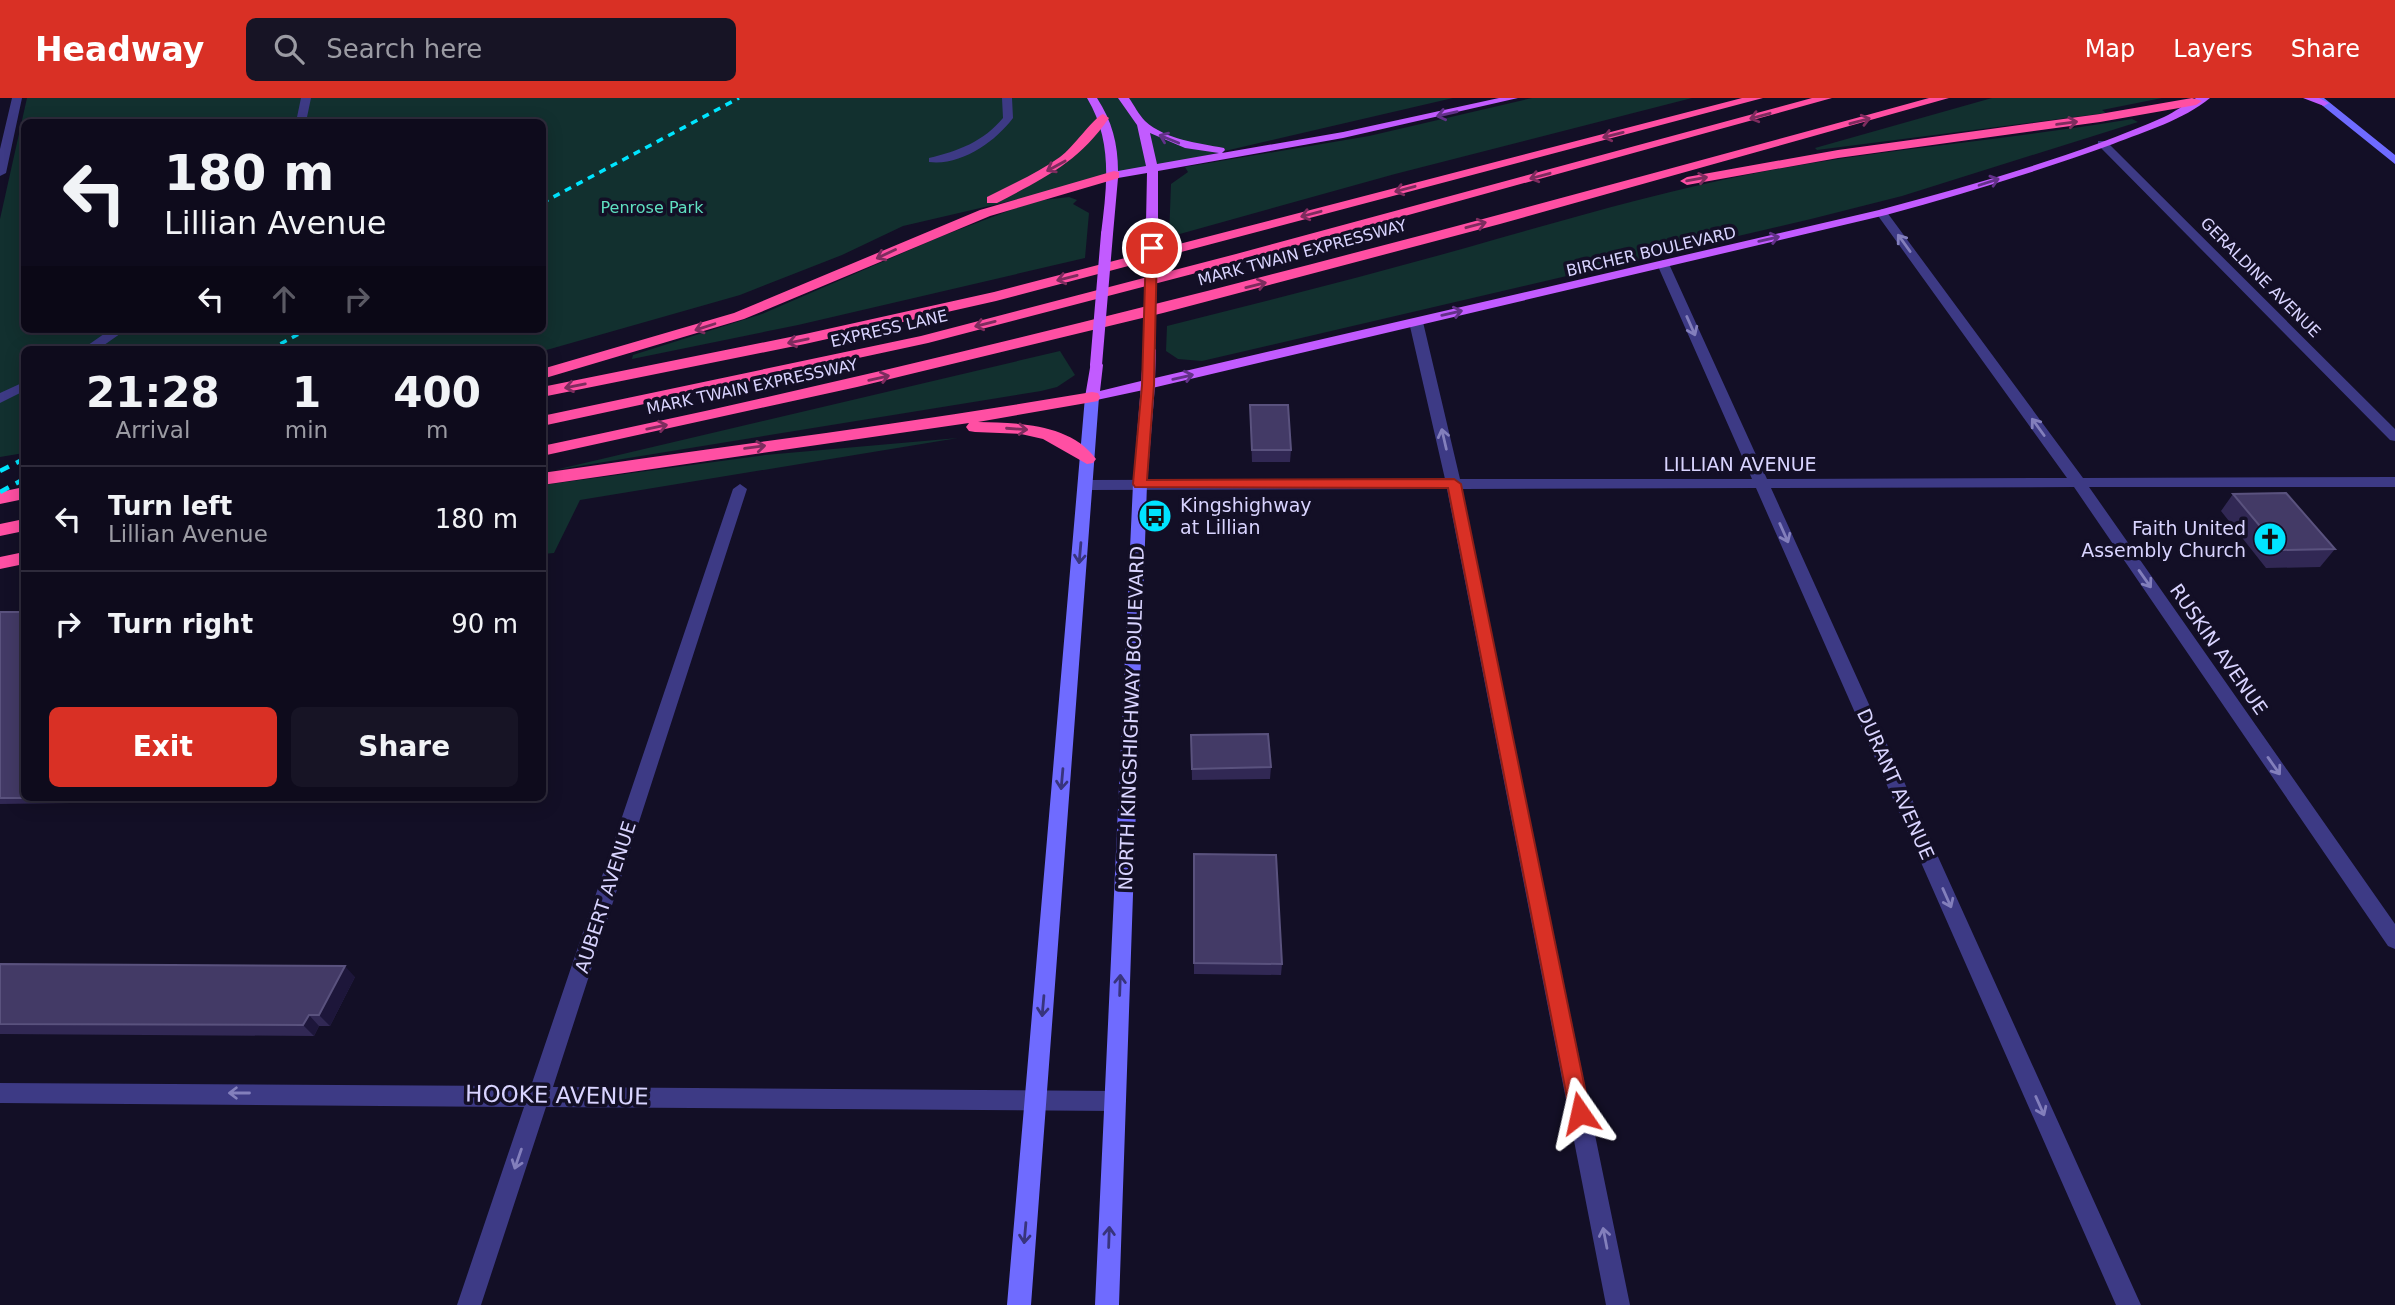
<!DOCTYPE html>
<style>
:root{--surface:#0e0b1c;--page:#171425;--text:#f1f3f6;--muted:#9b9ba3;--line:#2e2b3b;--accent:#d93025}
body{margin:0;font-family:"DejaVu Sans",sans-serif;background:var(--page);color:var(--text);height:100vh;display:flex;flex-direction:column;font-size:26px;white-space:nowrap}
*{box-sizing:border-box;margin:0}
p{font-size:23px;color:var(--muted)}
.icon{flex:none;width:38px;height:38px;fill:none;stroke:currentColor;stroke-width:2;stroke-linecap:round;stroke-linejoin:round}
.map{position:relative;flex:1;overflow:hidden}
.sheet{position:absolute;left:21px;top:248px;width:525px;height:455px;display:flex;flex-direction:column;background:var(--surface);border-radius:10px;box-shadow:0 4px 18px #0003,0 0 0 2px var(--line)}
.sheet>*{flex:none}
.banner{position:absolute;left:21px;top:21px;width:525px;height:214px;border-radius:10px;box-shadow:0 4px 18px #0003,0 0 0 2px var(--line);background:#0e0b1c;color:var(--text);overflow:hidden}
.pin{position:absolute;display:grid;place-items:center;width:60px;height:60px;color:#fff;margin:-30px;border:4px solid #fff;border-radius:50%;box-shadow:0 2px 7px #0007}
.me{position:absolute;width:77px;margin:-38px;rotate:349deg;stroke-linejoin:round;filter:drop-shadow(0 0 5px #0008)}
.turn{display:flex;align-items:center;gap:24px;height:147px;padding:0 28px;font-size:32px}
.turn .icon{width:91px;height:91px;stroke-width:2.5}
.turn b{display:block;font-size:49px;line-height:60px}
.lanes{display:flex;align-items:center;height:66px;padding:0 28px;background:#0003;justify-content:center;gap:35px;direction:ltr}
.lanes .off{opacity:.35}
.eta{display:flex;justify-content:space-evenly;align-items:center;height:119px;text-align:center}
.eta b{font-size:42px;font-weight:700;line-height:49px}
.action{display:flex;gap:14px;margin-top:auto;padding:14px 28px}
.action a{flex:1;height:80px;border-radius:10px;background:var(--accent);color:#fff;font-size:28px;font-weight:700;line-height:80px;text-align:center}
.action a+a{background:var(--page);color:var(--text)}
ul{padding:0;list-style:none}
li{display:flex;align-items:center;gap:21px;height:105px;padding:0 28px;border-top:2px solid var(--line)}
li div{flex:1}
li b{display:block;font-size:26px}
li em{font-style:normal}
header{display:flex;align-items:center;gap:42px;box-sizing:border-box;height:98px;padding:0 35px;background:var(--accent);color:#fff}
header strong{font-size:33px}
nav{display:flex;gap:38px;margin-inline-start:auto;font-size:24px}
.search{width:490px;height:63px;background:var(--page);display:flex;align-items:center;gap:18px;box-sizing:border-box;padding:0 24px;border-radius:10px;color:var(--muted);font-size:26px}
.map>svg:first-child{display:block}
.green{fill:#12302f;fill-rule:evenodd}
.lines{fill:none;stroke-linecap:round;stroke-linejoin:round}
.street{fill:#3d3a85;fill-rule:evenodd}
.secondary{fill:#6f6bff;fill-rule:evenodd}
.primary{fill:#c25bff;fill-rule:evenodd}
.highway{fill:#ff4fa3;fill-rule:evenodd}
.rail-far1{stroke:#00e5ff;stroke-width:3.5;stroke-dasharray:7 6;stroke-linecap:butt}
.rail{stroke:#00e5ff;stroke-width:4.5;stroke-dasharray:10 8;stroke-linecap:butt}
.primary-bridge{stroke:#c25bff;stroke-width:12}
.wall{fill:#312854}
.shaded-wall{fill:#1d163a}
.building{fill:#433a66;stroke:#5a527e;stroke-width:2}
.oneway{stroke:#623188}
.oneway2{stroke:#7d2c5e}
.oneway3{stroke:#837fbc}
.oneway4{stroke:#38347d}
.route{fill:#d93025;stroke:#8d1f18;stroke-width:2}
.labels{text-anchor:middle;stroke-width:7;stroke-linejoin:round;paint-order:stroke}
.far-park-label{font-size:16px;fill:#5fe0c0;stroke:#130f26}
.far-street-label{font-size:16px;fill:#d9d4ff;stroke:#130f26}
.street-label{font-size:19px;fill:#d9d4ff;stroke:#130f26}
.poi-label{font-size:19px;fill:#d9d4ff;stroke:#130f26;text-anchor:start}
.near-street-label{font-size:23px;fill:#d9d4ff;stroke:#130f26}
</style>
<header>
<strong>Headway</strong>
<div class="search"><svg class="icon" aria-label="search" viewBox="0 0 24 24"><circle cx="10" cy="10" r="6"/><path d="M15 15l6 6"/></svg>Search here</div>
<nav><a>Map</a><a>Layers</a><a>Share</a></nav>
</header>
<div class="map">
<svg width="2395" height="1207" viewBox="0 0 2395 1207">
<rect width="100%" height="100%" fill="#130f26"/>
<!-- green -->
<path class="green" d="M27 0H1453L903 128 842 157 740 197 543 253 24 252V355L0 359V121ZM24 24H542V231H24Z
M1532 0H1692L1395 76 1169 139 1171 86 1188 74 1185 69 1369 38Z
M1992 0H2162L2102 12 2106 15 1817 52 1815 50Z
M2132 21 2138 24 1902 98 1811 121 1202 263 1178 261 1166 253 1167 228C1268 203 1369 177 1469 149 1564 122 1659 94 1756 75 1880 51 2007 42 2132 21Z
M1069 99 1077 102 1073 106 1089 115 1085 160 798 227 632 261 633 257 762 216 942 138 1021 108 1044 102Z
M1060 253 1075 277 1057 289 1041 293 555 372Z
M958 340 580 402 554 455 543 456V387L765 357Z"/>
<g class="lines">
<!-- street -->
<path class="street" d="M12 0H22L6 75 0 78V51Z
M301 0H311L306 24H296Z
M1002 0H1012L1013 20C995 44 961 68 929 64V60C958 53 983 44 1003 20Z
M2098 43H2106L2395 331V343L2390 342 2098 47Z
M1882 111 1886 113 2083 380 2395 379V389H2089L2395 826V851L2388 848 2074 389 1771 390 2141 1207H2116L1756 390 1462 391 1630 1207H1606L1447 391 1085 392 1078 387 1085 382 1445 381 1409 224 1416 220 1423 224 1460 381H1752L1657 166 1663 162 1669 166 1767 381 2067 380 1876 115Z
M111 231H127L97 252H81Z
M24 284V293L0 305V295Z
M740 386 747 391 553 989 1115 993 1123 996 1126 1003 1123 1010 1115 1013 546 1009 481 1207H457L524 1009 0 1005V985L531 988 733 391Z"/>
<!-- secondary -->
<path class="secondary" d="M2313 0H2324L2395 57V66Z
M1148 283 1155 287 1147 386 1119 1207H1095L1133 386 1141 287Z
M1092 295 1099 299 1031 1207H1007L1085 299Z"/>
<!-- primary -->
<path class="primary" d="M1087 0H1097C1112 23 1118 46 1118 73L1146 68 1137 27 1118 0H1129C1134 7 1139 17 1145 23 1166 42 1198 45 1224 50L1225 52 1222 55 1343 34 1499 0H1518L1343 40 1158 73V125L1152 129 1146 125 1147 75 1118 80 1113 136 1107 140 1101 136C1107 88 1113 43 1087 0ZM1150 35 1185 50 1219 55 1157 66Z
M2196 0H2210C2183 22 2146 33 2113 46 2039 73 1963 96 1886 117L1148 291 1092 303 1085 299 1091 264H1101L1103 267 1100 293 1141 283 1144 249H1154L1156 252 1155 280 1879 112C1975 86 2073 59 2164 19 2175 14 2185 6 2196 0Z
M2303 0H2319L2329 5 2324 8Z"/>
<!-- highway -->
<path class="highway" d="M1742 0H1763L996 203 805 246 542 299V289L805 236 994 194Z
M1812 0H1832L1246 162 928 245 542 328V318L921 238 1236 156Z
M1929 0H1949L1500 126 1163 215 857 289 542 358V348C1010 251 1469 126 1929 0Z
M2192 0 2202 3 2196 7 2100 24 1838 60 1687 87 1680 83 1687 79 1838 52 2100 16Z
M1103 16 1109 20C1078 65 1044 80 997 105H987V99C1012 86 1038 75 1060 59 1073 50 1093 20 1103 16Z
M1114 73 1119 74V80L990 118 744 221 542 281V271L734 215 980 112Z
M1092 294 1098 295 1100 299 1098 303 978 324C1017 325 1070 325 1096 361L1093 365 1087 366 1043 341 1021 336 975 334 969 333 966 329 969 325 542 387V375C726 348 909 325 1092 294Z
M24 389V401L0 406V394Z
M24 421V433L0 438V426Z
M24 454V466L0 471V459Z"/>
<!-- rail-far1 -->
<path class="rail-far1" d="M542 105 739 0
M269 252 308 231"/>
<!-- rail -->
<path class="rail" d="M0 373 24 361
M0 394 24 381"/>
<!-- primary-bridge -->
<path class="primary-bridge" d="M1149 252 1152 125
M1096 267 1107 136"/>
</g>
<!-- wall -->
<path class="wall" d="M1250 307 1291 352 1290 364H1252Z
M2233 396 2335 451 2320 469 2266 470 2221 413Z
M0 514 24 700H75L71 705 0 706Z
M1191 637 1271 669 1270 681 1192 682Z
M1194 756 1282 866 1281 877 1194 876Z
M0 866 355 879 330 928H319L314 938 0 936Z"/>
<!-- shaded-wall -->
<path class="shaded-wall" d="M65 700H75L71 705Z
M345 868 355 879 330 928 319 917Z
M309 917 319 928 314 938 303 927Z"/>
<!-- building -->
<path class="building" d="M1250 307H1288L1291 352H1252Z
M2286 395 2335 451 2280 452 2233 396Z
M0 514H24V700H0Z
M1268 636 1271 669 1192 671 1191 637Z
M1194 756 1276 757 1282 866 1194 865Z
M0 866 345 868 319 917H309L303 927 0 926Z"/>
<!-- one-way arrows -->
<defs><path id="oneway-shaft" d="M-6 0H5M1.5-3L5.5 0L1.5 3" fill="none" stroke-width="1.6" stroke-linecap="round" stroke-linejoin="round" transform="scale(1.75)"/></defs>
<g class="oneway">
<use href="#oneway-shaft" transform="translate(1447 16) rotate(167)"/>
<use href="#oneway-shaft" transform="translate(1169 41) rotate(-158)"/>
<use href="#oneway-shaft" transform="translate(1989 84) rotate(-18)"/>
<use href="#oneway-shaft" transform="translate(1769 141) rotate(-13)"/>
<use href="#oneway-shaft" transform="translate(1452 215) rotate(-13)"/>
<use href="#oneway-shaft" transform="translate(1183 279) rotate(-13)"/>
</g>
<g class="oneway2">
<use href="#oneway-shaft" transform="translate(1760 18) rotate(165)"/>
<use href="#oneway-shaft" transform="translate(1860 23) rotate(-15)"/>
<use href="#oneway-shaft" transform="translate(2067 25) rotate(-8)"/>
<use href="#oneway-shaft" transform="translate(1613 37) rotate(166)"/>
<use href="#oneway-shaft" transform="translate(1056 68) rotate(151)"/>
<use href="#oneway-shaft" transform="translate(1540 78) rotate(165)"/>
<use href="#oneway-shaft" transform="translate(1697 81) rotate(-10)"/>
<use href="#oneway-shaft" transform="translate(1405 91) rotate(165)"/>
<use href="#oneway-shaft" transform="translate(1311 116) rotate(165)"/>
<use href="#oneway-shaft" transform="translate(1476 127) rotate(-15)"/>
<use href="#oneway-shaft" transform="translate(886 156) rotate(155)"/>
<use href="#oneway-shaft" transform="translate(1067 180) rotate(166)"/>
<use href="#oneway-shaft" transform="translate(1256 187) rotate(-14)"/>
<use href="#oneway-shaft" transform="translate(985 226) rotate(166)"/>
<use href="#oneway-shaft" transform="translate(705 229) rotate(162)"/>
<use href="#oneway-shaft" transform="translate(798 243) rotate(168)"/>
<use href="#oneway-shaft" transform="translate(879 280) rotate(-13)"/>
<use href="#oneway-shaft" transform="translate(575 288) rotate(169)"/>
<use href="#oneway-shaft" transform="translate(657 329) rotate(-12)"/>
<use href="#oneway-shaft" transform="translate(1017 331) rotate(4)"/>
<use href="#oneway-shaft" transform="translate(755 349) rotate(-8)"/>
</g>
<g class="oneway3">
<use href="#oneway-shaft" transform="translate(1904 145) rotate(-126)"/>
<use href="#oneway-shaft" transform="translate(1691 228) rotate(66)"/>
<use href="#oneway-shaft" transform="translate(2038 329) rotate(-126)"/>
<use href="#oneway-shaft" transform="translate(1444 341) rotate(-103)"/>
<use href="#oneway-shaft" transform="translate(1784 435) rotate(66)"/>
<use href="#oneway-shaft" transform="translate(2145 481) rotate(55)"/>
<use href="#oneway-shaft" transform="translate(2274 668) rotate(55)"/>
<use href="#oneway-shaft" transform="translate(1947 800) rotate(66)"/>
<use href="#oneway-shaft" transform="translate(239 995) rotate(-180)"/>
<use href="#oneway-shaft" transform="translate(2040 1008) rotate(66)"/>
<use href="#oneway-shaft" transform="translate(518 1061) rotate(109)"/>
<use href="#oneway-shaft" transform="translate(1605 1140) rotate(-101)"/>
</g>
<g class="oneway4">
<use href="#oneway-shaft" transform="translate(1080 455) rotate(95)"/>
<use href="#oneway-shaft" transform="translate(1062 681) rotate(95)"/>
<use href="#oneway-shaft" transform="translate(1120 887) rotate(-88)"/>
<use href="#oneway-shaft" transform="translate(1043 908) rotate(95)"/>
<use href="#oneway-shaft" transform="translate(1025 1135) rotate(95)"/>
<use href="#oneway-shaft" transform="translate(1109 1139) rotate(-88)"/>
</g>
<!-- route -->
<path class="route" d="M1152 147 1157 150 1154 287 1147 382 1454 381 1461 386 1590 1015 1587 1022 1580 1025 1573 1022 1570 1015 1448 390 1135 389 1133 386 1142 287 1146 150Z"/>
<!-- icons -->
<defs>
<symbol id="bus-disc" viewBox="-11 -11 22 22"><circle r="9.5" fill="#00e5ff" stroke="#130f26"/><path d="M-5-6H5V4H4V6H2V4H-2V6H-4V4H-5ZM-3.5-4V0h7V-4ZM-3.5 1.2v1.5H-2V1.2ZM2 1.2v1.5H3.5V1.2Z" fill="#111"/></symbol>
<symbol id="church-disc" viewBox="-11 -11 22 22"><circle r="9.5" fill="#00e5ff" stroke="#130f26"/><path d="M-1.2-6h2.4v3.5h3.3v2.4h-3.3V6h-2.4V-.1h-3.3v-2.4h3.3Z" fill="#111"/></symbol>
</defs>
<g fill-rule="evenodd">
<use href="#bus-disc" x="1136" y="399" width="38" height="38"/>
<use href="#church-disc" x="2251" y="422" width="38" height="38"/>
</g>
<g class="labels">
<!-- far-park labels -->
<g class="far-park-label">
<text x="652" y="115">Penrose Park</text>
</g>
<!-- far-street labels -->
<g class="far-street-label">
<text transform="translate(1651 153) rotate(-13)" y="6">BIRCHER BOULEVARD</text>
<text transform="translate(1302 154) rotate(-15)" y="6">MARK TWAIN EXPRESSWAY</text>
<text transform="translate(2261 179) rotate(45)" y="6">GERALDINE AVENUE</text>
<text transform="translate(889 230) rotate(-13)" y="6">EXPRESS LANE</text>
<text transform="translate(752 288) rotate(-12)" y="6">MARK TWAIN EXPRESSWAY</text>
</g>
<!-- street labels -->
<g class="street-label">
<text x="1740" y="373">LILLIAN AVENUE</text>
<text transform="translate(2219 551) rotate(55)" y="7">RUSKIN AVENUE</text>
<text transform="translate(1131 620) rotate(-88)" y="7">NORTH KINGSHIGHWAY BOULEVARD</text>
<text transform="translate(1896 686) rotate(66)" y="7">DURANT AVENUE</text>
<text transform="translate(605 799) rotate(-72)" y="7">AUBERT AVENUE</text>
</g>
<!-- poi labels -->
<g class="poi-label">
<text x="1180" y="414">Kingshighway<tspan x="1180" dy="22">at Lillian</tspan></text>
<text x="2246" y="437" text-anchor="end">Faith United<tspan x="2246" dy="22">Assembly Church</tspan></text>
</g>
<!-- near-street labels -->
<g class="near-street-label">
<text transform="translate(557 997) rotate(1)" y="8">HOOKE AVENUE</text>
</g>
</g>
</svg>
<div class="pin" style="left:1152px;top:150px;background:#d93025"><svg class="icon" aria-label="arrive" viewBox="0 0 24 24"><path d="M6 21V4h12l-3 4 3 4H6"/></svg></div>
<svg class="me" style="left:1580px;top:1015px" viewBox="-20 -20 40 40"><path d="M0-17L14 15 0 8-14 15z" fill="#d93025" stroke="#fff" stroke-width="4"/></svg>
<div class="banner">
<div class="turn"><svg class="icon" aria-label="left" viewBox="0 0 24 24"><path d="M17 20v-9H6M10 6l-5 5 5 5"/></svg><div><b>180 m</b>Lillian Avenue</div></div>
<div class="lanes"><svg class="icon" aria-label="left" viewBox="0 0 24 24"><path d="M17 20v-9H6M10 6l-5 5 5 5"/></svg><svg class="icon off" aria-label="ahead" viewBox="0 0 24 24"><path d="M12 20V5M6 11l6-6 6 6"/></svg><svg class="icon off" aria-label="right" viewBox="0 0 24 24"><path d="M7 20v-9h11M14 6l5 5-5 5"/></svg></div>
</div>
<section class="sheet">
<div class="eta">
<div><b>21:28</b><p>Arrival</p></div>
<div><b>1</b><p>min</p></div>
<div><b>400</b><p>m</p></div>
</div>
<ul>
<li><svg class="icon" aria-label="left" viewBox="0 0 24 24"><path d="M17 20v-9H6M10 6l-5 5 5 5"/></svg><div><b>Turn left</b><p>Lillian Avenue</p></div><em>180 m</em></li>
<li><svg class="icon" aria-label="right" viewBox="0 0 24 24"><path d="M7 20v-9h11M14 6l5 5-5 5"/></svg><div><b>Turn right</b></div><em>90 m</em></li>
</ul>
<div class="action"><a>Exit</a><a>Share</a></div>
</section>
</div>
